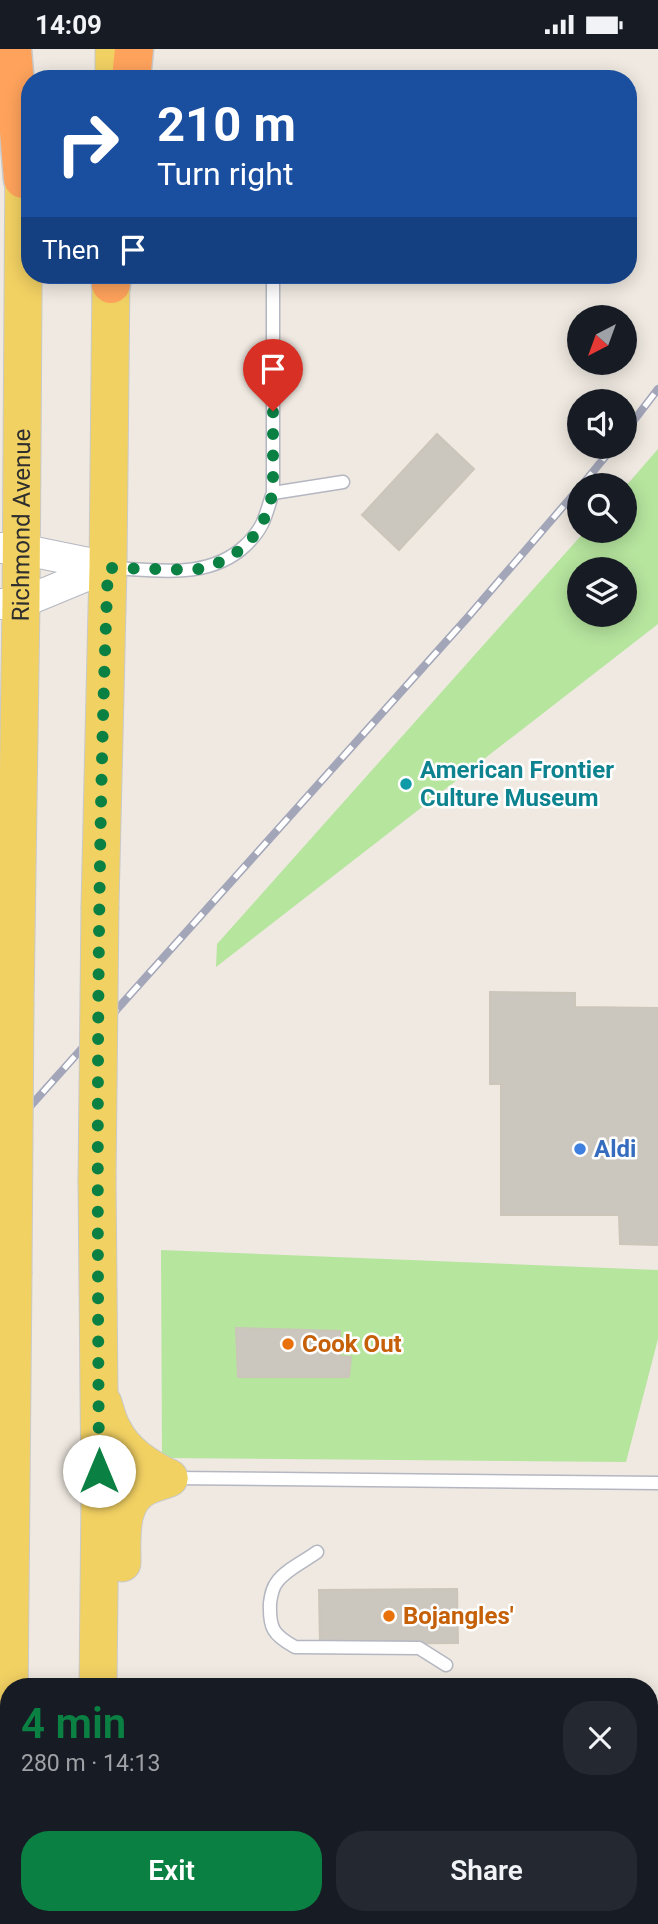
<!DOCTYPE html>
<meta charset="utf-8">
<style>
:root{--surface:#171b24;--page:#242831;--text:#f1f3f6;--muted:#9ea1a6;--accent:#0b8043}
body{margin:0;font-family:Roboto,sans-serif;background:var(--page);color:var(--text);height:100vh;display:flex;flex-direction:column;font-size:26px;white-space:nowrap}
*{box-sizing:border-box;margin:0}
p{font-size:23px;color:var(--muted)}
.icon{flex:none;width:38px;height:38px;fill:none;stroke:currentColor;stroke-width:2;stroke-linecap:round;stroke-linejoin:round}
.map{position:relative;flex:1;overflow:hidden}
.side{position:absolute;left:0px;top:1629px;width:658px;height:247px;display:flex;flex-direction:column;background:var(--surface);border-radius:28px 28px 0 0;box-shadow:0 4px 18px #0003}
.side>*{flex:none}
.top-card{position:absolute;left:21px;top:21px;width:616px;height:214px;border-radius:28px;box-shadow:0 4px 18px #0003;background:#1a4fa0;color:#fff;overflow:hidden}
.needle{width:46px;rotate:221deg}
.controls{position:absolute;left:567px;top:256px;display:grid;gap:14px}
.controls a{display:grid;place-items:center;width:70px;height:70px;border-radius:50%;background:var(--surface);box-shadow:0 4px 18px #0003;font-size:35px}
.pin{position:absolute;display:grid;place-items:center;width:60px;height:60px;color:#fff;margin:-72px -30px;border-radius:50% 50% 50% 0;rotate:-45deg;box-shadow:0 0 7px #0007}
.pin .icon{rotate:45deg}
.me{position:absolute;width:77px;margin:-38px;rotate:0deg;stroke-linejoin:round;filter:drop-shadow(0 0 5px #0008)}
.turn{display:flex;align-items:center;gap:24px;height:147px;padding:0 21px;font-size:32px}
.turn .icon{width:91px;height:91px;stroke-width:2.5}
.turn b{display:block;font-size:49px;line-height:60px}
.then{display:flex;align-items:center;height:66px;padding:0 21px;background:#0003;gap:14px;font-size:26px}
.round{display:grid;place-items:center;flex:none;width:74px;height:74px;border-radius:28px;background:var(--page)}
.summary{display:flex;align-items:center;justify-content:space-between;height:119px;padding:0 21px}
h1{font-size:42px;font-weight:600;line-height:52px;color:var(--accent)}
.primary-button{display:flex;gap:14px;margin-top:auto;padding:14px 21px}
.primary-button a{flex:1;height:80px;border-radius:28px;background:var(--accent);color:#fff;font-size:28px;font-weight:600;line-height:80px;text-align:center}
.primary-button a+a{background:var(--page);color:var(--text)}
.status{display:flex;justify-content:space-between;align-items:center;height:49px;padding:0 35px;background:var(--surface);direction:ltr}
.status svg{height:19px;fill:currentColor}
.map>svg:first-child{display:block}
.green{fill:#b6e59e;fill-rule:evenodd}
.building{fill:#cbc7bf;stroke:#cbc5ba;stroke-width:2}
.lines{fill:none;stroke-linecap:round;stroke-linejoin:round}
.service-casing{stroke:#b4b7c1;stroke-width:15}
.tertiary-casing{stroke:#b4b7c1;stroke-width:32}
.primary-casing{stroke:#c9c9c9;stroke-width:39}
.motorway-casing{stroke:#c9c9c9;stroke-width:41}
.service{stroke:#fff;stroke-width:12}
.tertiary{stroke:#fff;stroke-width:30}
.primary{stroke:#f2d163;stroke-width:37}
.motorway{stroke:#ffa35c;stroke-width:38}
.rail-casing{stroke:#a3a6b8;stroke-width:8}
.rail{stroke:#fff;stroke-width:5;stroke-dasharray:16;stroke-linecap:butt}
.primary-bridge-casing{stroke:#c9c9c9;stroke-width:39;stroke-linecap:butt}
.primary-bridge{stroke:#f2d163;stroke-width:37}
.route{stroke:#0b8043;stroke-width:12;stroke-dasharray:0 21.6}
.culture-dot{fill:#0f9aa8;stroke:#fff;stroke-width:2.5}
.shop-dot{fill:#3f7fe0;stroke:#fff;stroke-width:2.5}
.food-dot{fill:#e8710a;stroke:#fff;stroke-width:2.5}
.labels{text-anchor:middle;stroke-width:5;stroke-linejoin:round;paint-order:stroke}
.street-label{font-size:24px;fill:#2e2e2e;stroke:#fff}
.culture-label{font-size:24px;font-weight:bold;fill:#0d838f;stroke:#fff;text-anchor:start}
.shop-label{font-size:24px;font-weight:bold;fill:#366cbe;stroke:#fff;text-anchor:start}
.food-label{font-size:24px;font-weight:bold;fill:#c56008;stroke:#fff;text-anchor:start}
</style>
<div class="status"><b>14:09</b><svg viewBox="0 0 49 12"><path d="M0 12V9h3v3zM5 12V6h3v6zM10 12V3h3v9zM15 12V0h3v12zM26 1h20v11H26zM47 4h2v5h-2z"/></svg></div>
<div class="map">
<svg width="658" height="1875" viewBox="0 0 658 1875">
<rect width="100%" height="100%" fill="#efe9e1"/>
<!-- green -->
<path class="green" d="M658 400V575L216 918 217 895 586 481H625V438ZM579 520H625V565H579Z
M161 1201 658 1221V1290L626 1413 162 1409Z"/>
<!-- building -->
<path class="building" d="M437 385 474 420 399 501 362 466Z
M490 943 575 944V958L658 959V1196L620 1195 619 1166H501V1035H490Z
M236 1279 340 1282V1307L351 1308 349 1328H238Z
M457 1540 458 1594 320 1595 319 1541Z
M277 1867H443V1875H277Z"/>
<g class="lines">
<defs>
<path id="service" d="M273 444 343 433
M112 519C158 521 209 531 246 496 252 490 258 483 262 475 267 465 269 454 273 444V226
M172 1429 658 1434
M317 1503C305 1512 285 1521 277 1533 272 1539 271 1547 270 1554 269 1579 273 1586 295 1598L419 1599 446 1616
M545 1867V1875
M217 1875V1867"/>
<path id="tertiary" d="M0 499 20 500 108 518
M0 555 21 554 108 518"/>
<g id="primary">
<path d="M114 30V0"/>
<path d="M100 857 108 518 111 226"/>
<path id="s1" d="M15 957 21 554 24 99"/>
<path d="M97 1131 100 1448 98 1638"/>
<path d="M103 1354C106 1363 108 1373 113 1381 124 1404 147 1418 169 1429"/>
<path d="M122 1514C122 1488 118 1450 147 1437 154 1434 162 1432 169 1429"/>
<path d="M98 1867V1875"/>
<path d="M7 1875 13 1225"/>
</g>
<path id="motorway" d="M12 0 23 130
M131 30 134 0
M111 235 112 226"/>
</defs>
<!-- service casing -->
<use href="#service" class="service-casing"/>
<!-- tertiary casing -->
<use href="#tertiary" class="tertiary-casing"/>
<!-- primary casing -->
<use href="#primary" class="primary-casing"/>
<!-- motorway casing -->
<use href="#motorway" class="motorway-casing"/>
<!-- service -->
<use href="#service" class="service"/>
<!-- tertiary -->
<use href="#tertiary" class="tertiary"/>
<!-- primary -->
<use href="#primary" class="primary"/>
<!-- motorway -->
<use href="#motorway" class="motorway"/>
<defs>
<path id="rail" d="M625 383 658 340
M582 436 614 397
M0 1091 468 568 579 439"/>
</defs>
<!-- rail casing -->
<use href="#rail" class="rail-casing"/>
<!-- rail -->
<use href="#rail" class="rail"/>
<defs>
<path id="primary-bridge" d="M97 1131 100 857
M13 1225 15 957"/>
</defs>
<!-- primary-bridge casing -->
<use href="#primary-bridge" class="primary-bridge-casing"/>
<!-- primary-bridge -->
<use href="#primary-bridge" class="primary-bridge"/>
</g>
<g class="lines">
<!-- route -->
<path class="route" d="M99 1422C97 1121 96 819 108 519L195 521 210 517 230 509 249 493 262 476 273 444V362"/>
</g>
<!-- markers -->
<circle class="culture-dot" cx="406" cy="735" r="7"/>
<circle class="shop-dot" cx="580" cy="1100" r="7"/>
<g class="food-dot">
<circle cx="288" cy="1295" r="7"/>
<circle cx="389" cy="1567" r="7"/>
</g>
<g class="labels">
<!-- street labels -->
<g class="street-label">
<text dy="8" stroke="none"><textPath href="#s1" startOffset="481">Richmond Avenue</textPath></text>
</g>
<!-- culture labels -->
<g class="culture-label">
<text x="420" y="729">American Frontier<tspan x="420" dy="28">Culture Museum</tspan></text>
</g>
<!-- shop labels -->
<g class="shop-label">
<text x="594" y="1108">Aldi</text>
</g>
<!-- food labels -->
<g class="food-label">
<text x="302" y="1303">Cook Out</text>
<text x="403" y="1575">Bojangles'</text>
</g>
</g>
</svg>
<div class="controls">
<a><svg class="needle" viewBox="-14 -14 28 28"><path d="M0-13l5 13h-10z" fill="#e53935"/><path d="M0 13l5-13h-10z" fill="#9ea1a6"/></svg></a>
<a><svg class="icon" aria-label="sound" viewBox="0 0 24 24"><path d="M4 9h4l5-4v14l-5-4H4zM17 9q2 3 0 6"/></svg></a>
<a><svg class="icon" aria-label="search" viewBox="0 0 24 24"><circle cx="10" cy="10" r="6"/><path d="M15 15l6 6"/></svg></a>
<a><svg class="icon" aria-label="layers" viewBox="0 0 24 24"><path d="M12 4l9 5-9 5-9-5zM3 14l9 5 9-5"/></svg></a>
</div>
<div class="pin" style="left:273px;top:362px;background:#d93025"><svg class="icon" aria-label="arrive" viewBox="0 0 24 24"><path d="M6 21V4h12l-3 4 3 4H6"/></svg></div>
<svg class="me" style="left:99px;top:1422px" viewBox="-20 -20 40 40"><circle r="19" fill="#fff"/><path d="M0-13L10 11 0 6-10 11z" fill="#0b8043"/></svg>
<div class="top-card">
<div class="turn"><svg class="icon" aria-label="right" viewBox="0 0 24 24"><path d="M7 20v-9h11M14 6l5 5-5 5"/></svg><div><b>210 m</b>Turn right</div></div>
<div class="then">Then<svg class="icon" aria-label="arrive" viewBox="0 0 24 24"><path d="M6 21V4h12l-3 4 3 4H6"/></svg></div>
</div>
<section class="side">
<div class="summary"><div><h1>4 min</h1><p>280 m · 14:13</p></div><a class="round"><svg class="icon" aria-label="close" viewBox="0 0 24 24"><path d="M6 6l12 12M18 6L6 18"/></svg></a></div>
<div class="primary-button"><a>Exit</a><a>Share</a></div>
</section>
</div>
